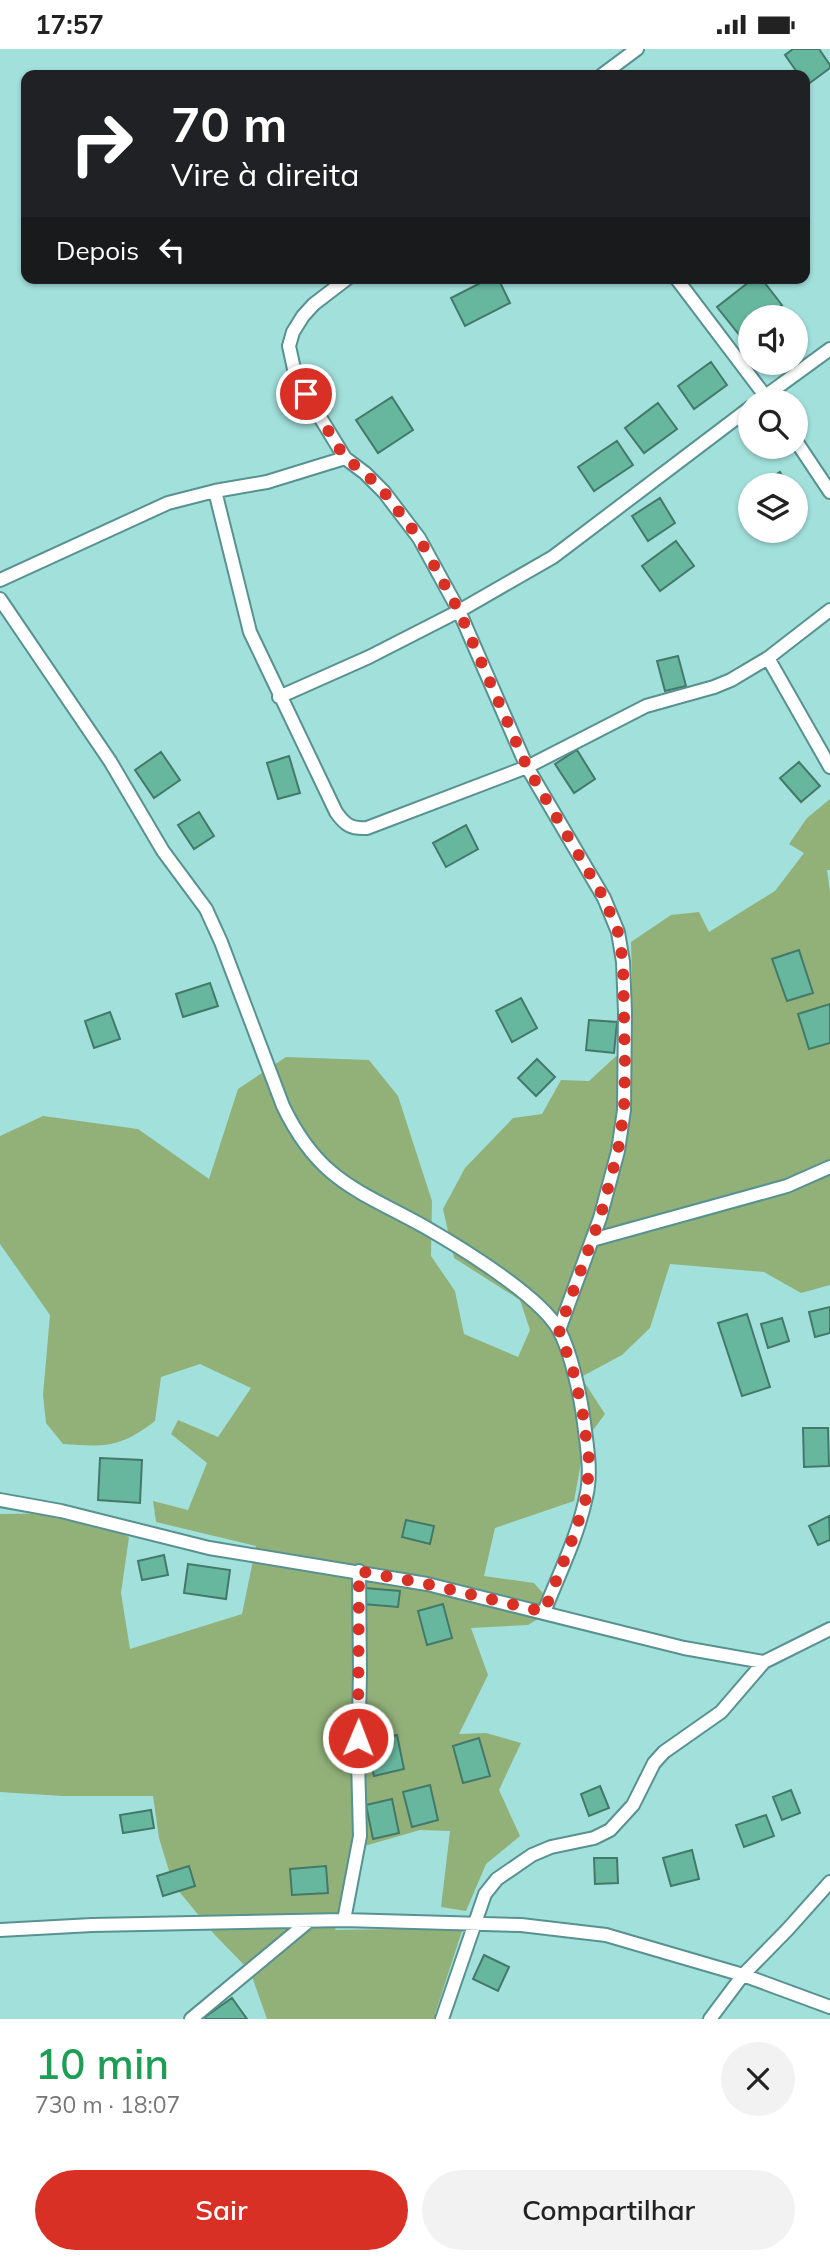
<!DOCTYPE html>
<html lang="pt">
<meta charset="utf-8">
<style>
:root{--surface:#fff;--page:#f2f2f2;--text:#222;--muted:#767676;--accent:#d93025}
body{margin:0;font-family:Mulish,sans-serif;background:var(--page);color:var(--text);height:100vh;display:flex;flex-direction:column;font-size:26px;white-space:nowrap}
*{box-sizing:border-box;margin:0}
p{font-size:23px;color:var(--muted)}
.icon{flex:none;width:38px;height:38px;fill:none;stroke:currentColor;stroke-width:2;stroke-linecap:round;stroke-linejoin:round}
.map{position:relative;height:1970px;overflow:hidden}
.panel{display:flex;flex-direction:column;background:var(--surface);flex:1}
.panel>*{flex:none}
.guide{position:absolute;left:21px;top:21px;width:789px;height:214px;border-radius:14px;box-shadow:0 2px 5px #0004;background:#202124;color:#fff;overflow:hidden}
.controls{position:absolute;left:738px;top:256px;display:grid;gap:14px}
.controls a{display:grid;place-items:center;width:70px;height:70px;border-radius:50%;background:var(--surface);box-shadow:0 2px 5px #0004;font-size:35px}
.pin{position:absolute;display:grid;place-items:center;width:60px;height:60px;color:#fff;margin:-30px;border:4px solid #fff;border-radius:50%;box-shadow:0 2px 7px #0007}
.me{position:absolute;width:77px;margin:-38px;rotate:1deg;stroke-linejoin:round;filter:drop-shadow(0 0 5px #0008)}
.turn{display:flex;align-items:center;gap:24px;height:147px;padding:0 35px;font-size:32px}
.turn .icon{width:91px;height:91px;stroke-width:2.5}
.turn b{display:block;font-size:49px;line-height:60px}
.then{display:flex;align-items:center;height:66px;padding:0 35px;background:#0003;gap:14px;font-size:26px}
.round{display:grid;place-items:center;flex:none;width:74px;height:74px;border-radius:37px;background:var(--page)}
.summary{display:flex;align-items:center;justify-content:space-between;height:119px;padding:0 35px}
h1{font-size:42px;font-weight:600;line-height:52px;color:#1e9e55}
.primary-button{display:flex;gap:14px;margin-top:auto;padding:14px 35px}
.primary-button a{flex:1;height:80px;border-radius:42px;background:var(--accent);color:#fff;font-size:28px;font-weight:600;line-height:80px;text-align:center}
.primary-button a+a{background:var(--page);color:var(--text)}
.status{display:flex;justify-content:space-between;align-items:center;height:49px;padding:0 35px;background:var(--surface);direction:ltr}
.status svg{height:19px;fill:currentColor}
.map>svg:first-child{display:block}
.green{fill:#92b179}
.building{fill:#66b79e;stroke:#447969;stroke-width:2}
.lines{fill:none;stroke-linecap:round;stroke-linejoin:round}
.minor-casing{stroke:#579290;stroke-width:16}
.minor{stroke:#fff;stroke-width:12}
.route{stroke:#d93025;stroke-width:12;stroke-dasharray:0 21.6}
</style>
<div class="status"><b>17:57</b><svg viewBox="0 0 49 12"><path d="M0 12V9h3v3zM5 12V6h3v6zM10 12V3h3v9zM15 12V0h3v12zM26 1h20v11H26zM47 4h2v5h-2z"/></svg></div>
<div class="map">
<svg width="830" height="1970" viewBox="0 0 830 1970">
<rect width="100%" height="100%" fill="#a2e0dc"/>
<!-- green -->
<path class="green" d="M830 750V821H827L830 843V1236L801 1244 764 1223 670 1215 650 1279 622 1306 581 1328 605 1365 585 1392 574 1452 495 1479 484 1527 534 1534 556 1559 528 1576 471 1579 488 1626 459 1685 486 1684 521 1694 499 1741 520 1787 486 1815 466 1862 441 1858 450 1782 420 1781 361 1798 335 1881 463 1879 435 1965 442 1970H267L250 1922 214 1885 173 1835 159 1789 153 1747H63L0 1743V1465L77 1464 129 1488 121 1544 130 1600 242 1565 256 1497 156 1473 153 1452 188 1461 207 1414 171 1385 178 1371 218 1388 251 1339 200 1315 161 1328 155 1372C120 1399 105 1398 63 1395L46 1374 43 1346 50 1266 0 1195V1087L43 1067 138 1080 209 1130 238 1040 286 1008 369 1011 398 1047 432 1152 431 1207 455 1242 464 1285 518 1308 530 1281 520 1251 454 1209 443 1160 465 1119 513 1069 542 1065 561 1031 589 1032 627 997 632 933 631 893 671 866 699 863 709 883 775 842 804 804 789 795 807 769Z"/>
<!-- building -->
<path class="building" d="M793 0H819L830 16V19L807 36 805 26H799L785 6Z
M490 229H498L510 254 465 277 451 249Z
M754 229H761L782 256 767 268H751V280L741 288 717 258Z
M711 313 727 336 694 360 678 337Z
M392 348 413 381 378 404 356 371Z
M658 354 677 380 644 404 625 379Z
M617 392 633 416 594 442 578 418Z
M780 423 787 436H759Z
M660 449 675 474 648 492 632 467Z
M676 492 694 517 660 542 642 517Z
M678 607 686 637 665 642 657 612Z
M577 701 595 730 574 744 555 715Z
M161 703 180 731 154 749 135 721Z
M289 707 300 744 278 750 267 714Z
M799 713 820 737 801 753 780 729Z
M199 763 214 787 194 800 178 776Z
M466 776 478 800 446 818 433 794Z
M799 901 813 944 787 952 772 910Z
M210 934 218 957 183 968 176 945Z
M521 949 537 979 512 993 496 962Z
M830 955V994L809 1000 798 965Z
M110 963 120 990 94 999 85 972Z
M589 971 617 973 614 1004 586 1001Z
M537 1010 555 1028 536 1047 518 1029Z
M830 1258V1284L815 1288 809 1263Z
M747 1265 770 1338 742 1347 718 1274Z
M782 1269 789 1292 768 1299 761 1275Z
M803 1379H828L829 1417 804 1418Z
M100 1409 142 1411 140 1454 98 1451Z
M829 1467 830 1491 818 1496 809 1477Z
M406 1471 434 1477 430 1495 402 1488Z
M164 1506 168 1526 142 1531 138 1512Z
M188 1515 230 1521 226 1550 184 1544Z
M365 1539 400 1542 398 1558 363 1555Z
M443 1555 452 1589 427 1596 418 1562Z
M397 1686 404 1720 374 1727 367 1693Z
M479 1689 490 1727 463 1734 453 1697Z
M430 1736 438 1771 412 1778 403 1743Z
M600 1737 609 1759 589 1767 581 1745Z
M791 1741 800 1764 782 1771 773 1748Z
M392 1750 399 1784 373 1790 366 1756Z
M151 1761 154 1779 123 1784 120 1766Z
M766 1766 774 1787 744 1798 736 1776Z
M692 1801 699 1830 671 1837 663 1809Z
M594 1809H617L618 1834 595 1835Z
M189 1817 195 1837 163 1847 157 1827Z
M326 1817 328 1844 292 1846 290 1820Z
M484 1906 509 1918 498 1942 473 1930Z
M232 1949 247 1970H206L205 1968Z"/>
<g class="lines">
<defs>
<path id="minor" d="M602 26 637 0
M348 229 314 255 303 267 293 283 289 297 296 329 345 409 365 424 384 443 419 489 459 562 527 718 604 849 618 883 623 913 625 963 624 1061 618 1102 600 1169 559 1281
M676 229 769 352
M760 351 830 300
M796 392 830 443
M215 442 250 583 336 763C345 776 351 780 367 779L527 718 646 657 714 638 731 631 768 609 830 561
M0 531 168 454 215 442 267 433 345 409
M0 550 110 712 163 802 206 860 221 893 283 1057C319 1132 358 1141 425 1178 460 1198 540 1247 559 1281 571 1303 581 1349 584 1374 587 1398 592 1424 586 1448 578 1487 559 1525 544 1563
M768 609 830 718
M279 648 369 608 459 562 553 508 751 358
M592 1191 787 1137 830 1118
M0 1451 61 1462 209 1499 427 1535 684 1599 764 1613
M344 1871 360 1787 358 1710 360 1625 359 1522
M0 1881 92 1876 344 1871 521 1876 606 1886 743 1926 830 1958
M191 1970 309 1872
M442 1970 485 1845 497 1830 532 1806 551 1798 594 1789 610 1781 633 1756 654 1714 664 1703 721 1663 764 1613 830 1580
M710 1970 743 1926 788 1880 830 1833"/>
</defs>
<!-- minor casing -->
<use href="#minor" class="minor-casing"/>
<!-- minor -->
<use href="#minor" class="minor"/>
</g>
<g class="lines">
<!-- route -->
<path class="route" d="M306 345 345 409 365 424 384 443 419 489 459 562 527 718 604 849 618 883 623 913 625 1018 624 1061 618 1102 600 1169 559 1281 575 1328 583 1366 589 1411 587 1446 574 1486 544 1563 427 1535 359 1522 358 1689"/>
</g>
</svg>
<div class="controls">
<a><svg class="icon" aria-label="sound" viewBox="0 0 24 24"><path d="M4 9h4l5-4v14l-5-4H4zM17 9q2 3 0 6"/></svg></a>
<a><svg class="icon" aria-label="search" viewBox="0 0 24 24"><circle cx="10" cy="10" r="6"/><path d="M15 15l6 6"/></svg></a>
<a><svg class="icon" aria-label="layers" viewBox="0 0 24 24"><path d="M12 4l9 5-9 5-9-5zM3 14l9 5 9-5"/></svg></a>
</div>
<div class="pin" style="left:306px;top:345px;background:#d93025"><svg class="icon" aria-label="arrive" viewBox="0 0 24 24"><path d="M6 21V4h12l-3 4 3 4H6"/></svg></div>
<svg class="me" style="left:358px;top:1689px" viewBox="-20 -20 40 40"><circle r="17" fill="#d93025" stroke="#fff" stroke-width="3"/><path d="M0-11L8 9 0 5-8 9z" fill="#fff"/></svg>
<div class="guide">
<div class="turn"><svg class="icon" aria-label="right" viewBox="0 0 24 24"><path d="M7 20v-9h11M14 6l5 5-5 5"/></svg><div><b>70 m</b>Vire à direita</div></div>
<div class="then">Depois<svg class="icon" aria-label="left" viewBox="0 0 24 24"><path d="M17 20v-9H6M10 6l-5 5 5 5"/></svg></div>
</div>
</div>
<section class="panel">
<div class="summary"><div><h1>10 min</h1><p>730 m · 18:07</p></div><a class="round"><svg class="icon" aria-label="close" viewBox="0 0 24 24"><path d="M6 6l12 12M18 6L6 18"/></svg></a></div>
<div class="primary-button"><a>Sair</a><a>Compartilhar</a></div>
</section>
